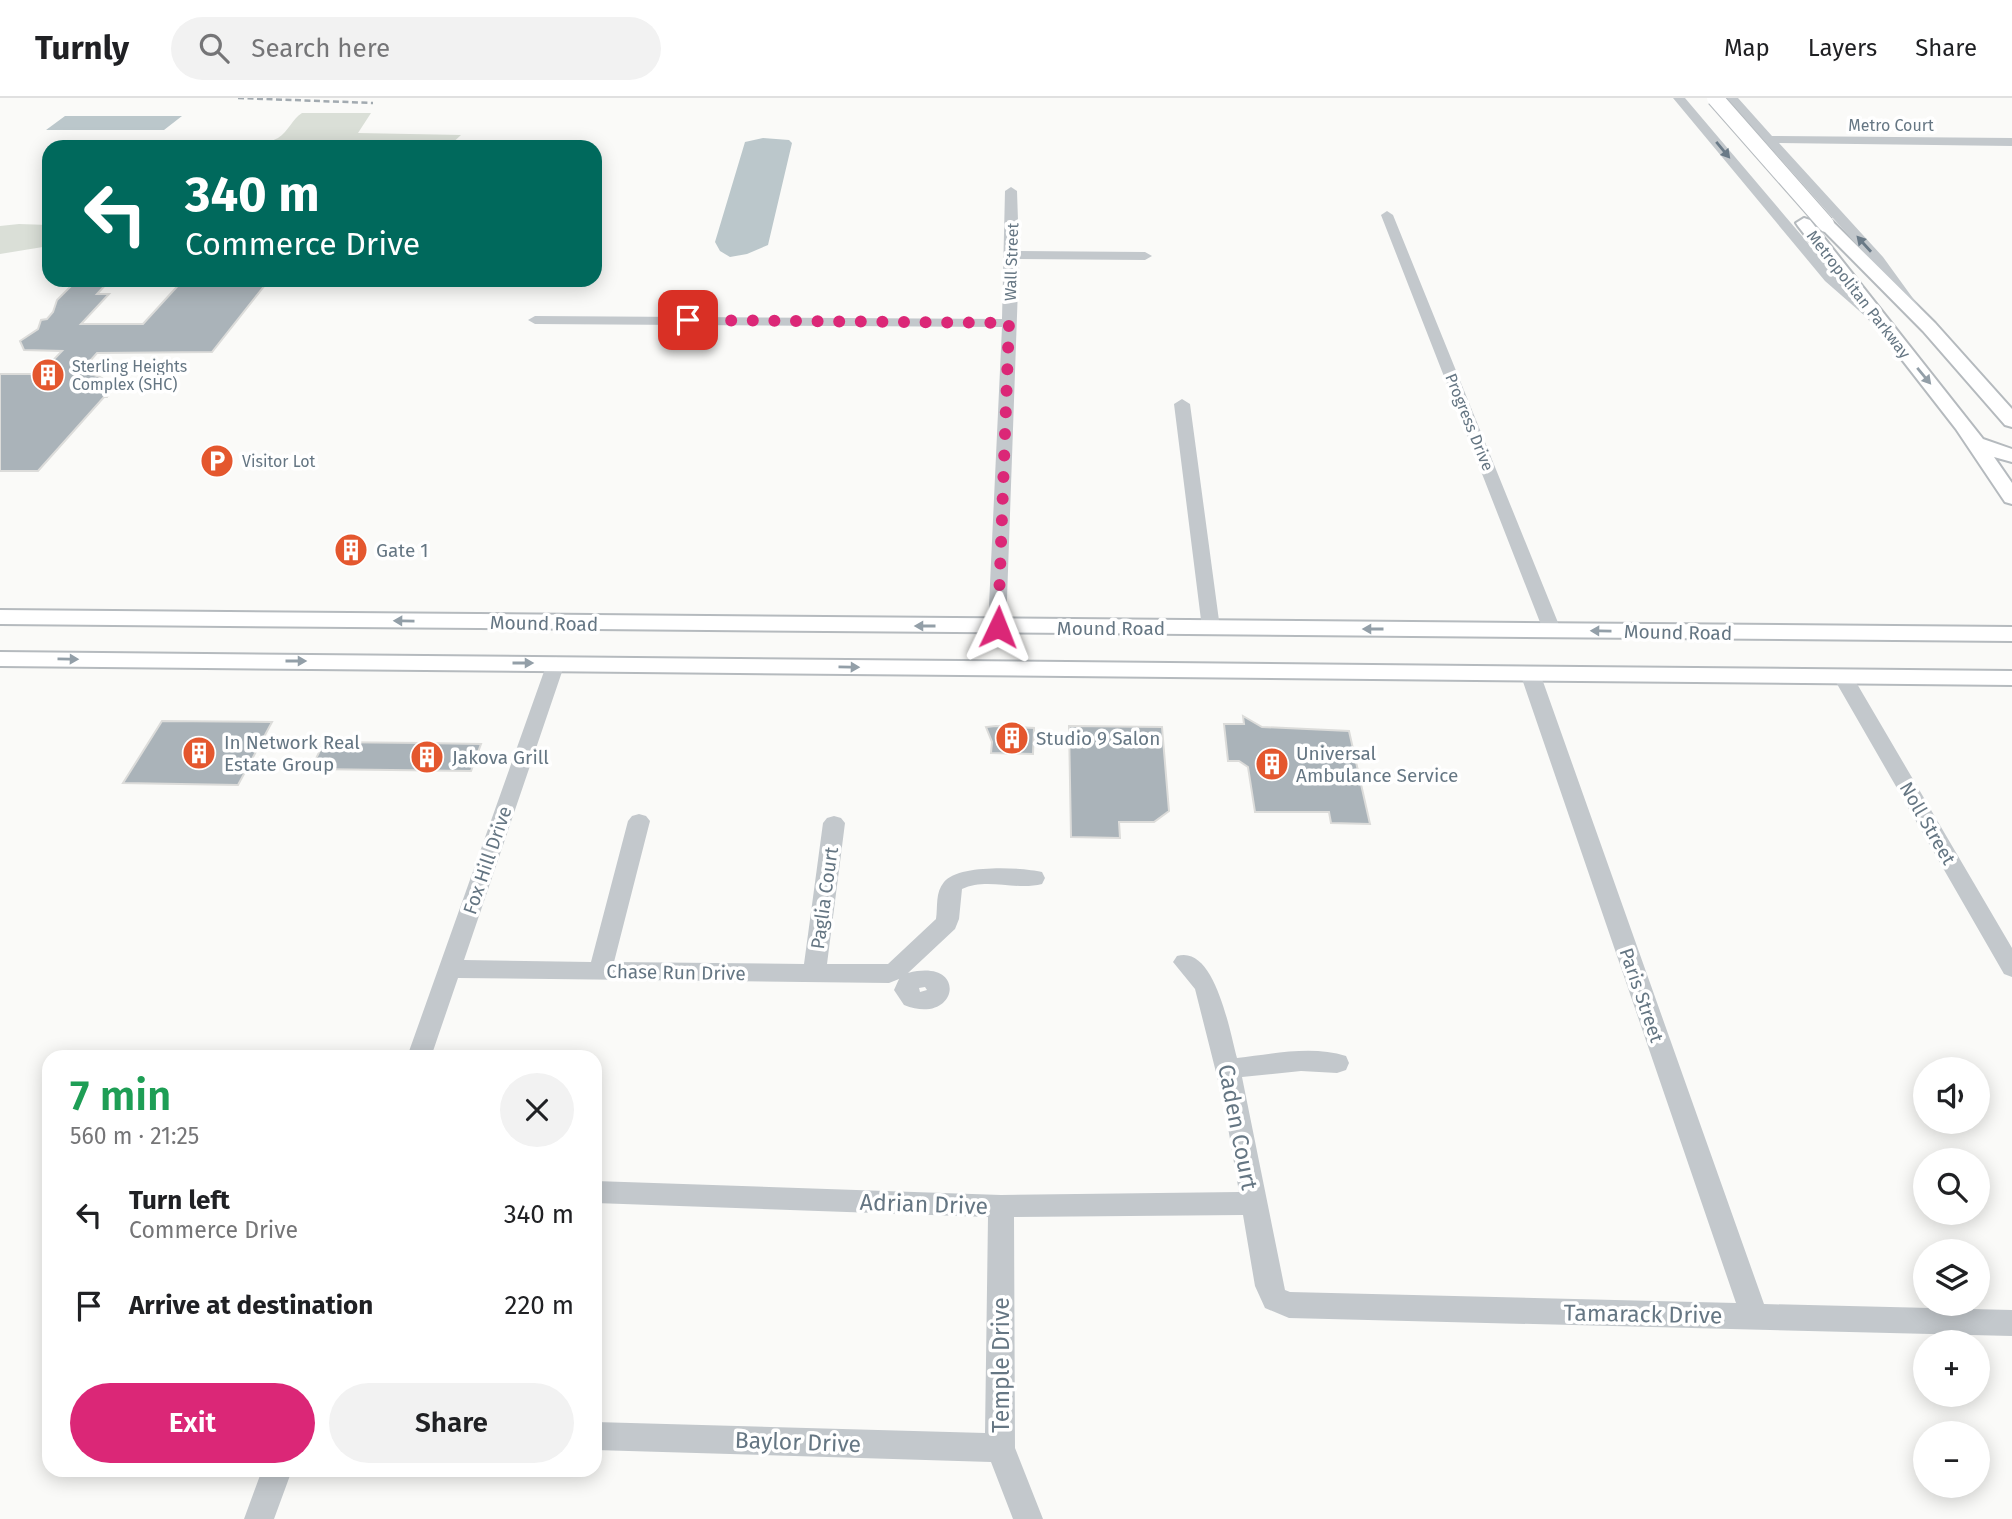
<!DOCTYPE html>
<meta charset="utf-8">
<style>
:root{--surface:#fff;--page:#f2f2f2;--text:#202124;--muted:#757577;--line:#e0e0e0;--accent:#db2777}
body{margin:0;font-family:"Fira Sans",sans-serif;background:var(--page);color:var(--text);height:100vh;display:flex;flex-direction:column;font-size:26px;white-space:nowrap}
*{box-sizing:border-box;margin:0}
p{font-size:23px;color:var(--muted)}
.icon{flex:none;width:38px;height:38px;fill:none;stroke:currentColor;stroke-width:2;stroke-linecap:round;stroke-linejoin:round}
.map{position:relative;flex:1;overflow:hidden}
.side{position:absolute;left:42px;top:952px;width:560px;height:427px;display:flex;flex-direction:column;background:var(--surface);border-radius:21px;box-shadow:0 4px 18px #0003}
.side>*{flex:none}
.hud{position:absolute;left:42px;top:42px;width:560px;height:147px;border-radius:21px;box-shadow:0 4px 18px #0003;background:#00695c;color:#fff;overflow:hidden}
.buttons{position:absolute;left:1913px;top:959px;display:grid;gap:14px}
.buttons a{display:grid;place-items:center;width:77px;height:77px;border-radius:50%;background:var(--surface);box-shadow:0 4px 18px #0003;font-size:35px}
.pin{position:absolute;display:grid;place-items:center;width:60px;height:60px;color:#fff;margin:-30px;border-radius:14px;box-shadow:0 4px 10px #0006}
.me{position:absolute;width:77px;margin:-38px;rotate:2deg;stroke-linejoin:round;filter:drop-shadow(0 0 5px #0008)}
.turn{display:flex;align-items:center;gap:24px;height:147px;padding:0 28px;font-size:32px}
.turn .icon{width:91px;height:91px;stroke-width:2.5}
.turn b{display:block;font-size:49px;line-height:60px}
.round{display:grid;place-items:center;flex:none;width:74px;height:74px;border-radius:37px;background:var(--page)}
.head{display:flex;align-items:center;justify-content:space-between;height:119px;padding:0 28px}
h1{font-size:42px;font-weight:600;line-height:52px;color:#1e9e55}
.action{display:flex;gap:14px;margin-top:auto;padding:14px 28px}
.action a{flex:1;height:80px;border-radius:42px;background:var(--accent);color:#fff;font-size:28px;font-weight:600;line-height:80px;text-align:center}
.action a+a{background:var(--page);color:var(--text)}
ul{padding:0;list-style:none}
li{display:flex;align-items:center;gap:21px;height:91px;padding:0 28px}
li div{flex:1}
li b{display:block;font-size:26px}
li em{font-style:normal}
header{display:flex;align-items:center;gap:42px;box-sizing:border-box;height:98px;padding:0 35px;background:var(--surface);border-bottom:2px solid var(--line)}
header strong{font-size:33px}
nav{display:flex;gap:38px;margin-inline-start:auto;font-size:24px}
.search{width:490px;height:63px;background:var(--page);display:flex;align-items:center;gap:18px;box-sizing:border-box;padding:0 24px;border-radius:38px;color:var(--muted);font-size:26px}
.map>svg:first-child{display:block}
.green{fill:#dadfd7}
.water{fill:#bbc7cb}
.building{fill:#aab3b9;stroke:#dcdcda;stroke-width:2}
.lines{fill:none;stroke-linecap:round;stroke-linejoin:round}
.major-casing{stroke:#b5babe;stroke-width:4}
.minor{fill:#c3c8cc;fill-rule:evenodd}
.major{fill:#fff;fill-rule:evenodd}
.rail{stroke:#a2aab0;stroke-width:2.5;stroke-dasharray:6 3.5;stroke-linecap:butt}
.major-bridge-casing{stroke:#b5babe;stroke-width:18;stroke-linecap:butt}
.major-bridge{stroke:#fff;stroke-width:16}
.oneway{fill:#6a7a87}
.oneway2{fill:#939fa8}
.route{stroke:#db2777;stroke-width:12;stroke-dasharray:0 21.6}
.labels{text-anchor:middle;stroke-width:7;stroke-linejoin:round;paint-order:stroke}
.far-street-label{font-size:16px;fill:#657683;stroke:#fff}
.far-poi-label{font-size:16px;fill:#657683;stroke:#fff;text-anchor:start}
.poi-label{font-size:19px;fill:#657683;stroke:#fff;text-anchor:start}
.street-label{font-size:19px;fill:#657683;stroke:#fff}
.near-street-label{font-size:23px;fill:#657683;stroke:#fff}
</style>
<header>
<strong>Turnly</strong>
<div class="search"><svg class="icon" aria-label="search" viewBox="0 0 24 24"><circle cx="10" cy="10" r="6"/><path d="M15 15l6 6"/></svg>Search here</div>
<nav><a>Map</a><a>Layers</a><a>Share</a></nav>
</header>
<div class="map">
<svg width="2012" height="1421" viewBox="0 0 2012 1421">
<rect width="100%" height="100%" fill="#fafaf8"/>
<!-- green -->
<path class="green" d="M302 15H371L358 35 461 37 448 49H220C238 43 262 49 278 40 289 33 292 21 302 15Z
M19 126 49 127V148L0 156V128Z"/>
<!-- water -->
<path class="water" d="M65 18H182L164 32H46Z
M763 40 789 42 792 45 768 147 747 156 730 159 720 153 715 144 745 44Z"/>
<!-- building -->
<path class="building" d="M77 182H110L97 196H109L81 226H143L183 182H269L212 254 97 255 81 273 100 279 109 285 111 290 107 299H104L38 373H0V276H40L62 253 24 252 20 243 38 231 41 222 47 221 53 214 57 202Z
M1243 618 1262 629 1349 633 1370 726 1331 725 1329 714H1255L1248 669 1239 663H1228L1224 626H1244Z
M162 623 272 624 238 687 123 685Z
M996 628 1034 630 1033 656 991 655 992 644 986 629Z
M1069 628 1162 629 1169 713 1154 724H1119L1120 740 1071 739Z
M324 644 423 645 481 646 471 673 311 671Z"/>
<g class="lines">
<defs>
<path id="major" d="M1804 120 1810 122 1983 341 2012 351V364L1994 359 2012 385V406L2005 404 1956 331 1798 128 1796 125Z
M1826 121 1832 123 1935 225 2012 311V329L2005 327 1923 233 1820 129 1818 126 1820 123Z
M0 512 2012 529V543L0 526Z
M0 554 2012 573V587L0 568Z"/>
</defs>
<!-- major casing -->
<use href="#major" class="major-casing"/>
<!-- minor -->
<path class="minor" d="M1673 0H1685L1835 177 1883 219V225H1873L1825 183Z
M1726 0H1738L1772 38 2012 40V48L1779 45 1883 159 1920 210 1913 214 1908 213 1873 165Z
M1011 89 1017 93 1019 153 1145 154 1152 158 1145 162 1019 161 1006 529 1004 533 997 535 988 529 1002 229 535 226 528 222 535 218 1002 221 1005 93Z
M1387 113 1393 117 1561 532 1559 536H1545L1543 532 1381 117Z
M1182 301 1190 306 1220 530 1211 536 1202 530 1174 306Z
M556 559 565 565 464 862 591 864 628 723 632 718 639 716 646 718 650 723 614 864 804 866 823 725 827 720 834 718 841 720 845 725 827 866H888L936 821C938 808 935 795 944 784 958 766 1022 769 1042 774L1045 780 1042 786C1016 793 987 779 962 791L959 821 955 831 908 875C970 859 958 929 904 907L894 892 899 881 889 885 458 880 431 959H407L547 565ZM925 889 927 892 920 894 919 890Z
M1530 569 1540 575 1764 1206 2012 1212V1238L1289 1220 1265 1210 1255 1188 1243 1117 1014 1119 1015 1350 1043 1421H1013L991 1364 595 1352V1324L985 1335 988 1119 595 1105V1083L1001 1097 1239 1094 1224 1006 1195 891 1173 864 1177 858C1215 846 1230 935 1237 960 1272 956 1312 947 1346 958L1349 965 1346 972 1337 975 1301 973 1242 979 1285 1192 1290 1194 1736 1205 1520 575Z
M1843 573 1853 579 2012 850V879L2004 876 1833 579Z
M262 1372H292L274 1421H244Z"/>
<!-- major -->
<use href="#major" class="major"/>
<!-- rail -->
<path class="rail" d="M238 0 373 5"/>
<defs>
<path id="major-bridge" d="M1715 0 1826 126"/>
</defs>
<!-- major-bridge casing -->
<use href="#major-bridge" class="major-bridge-casing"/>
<!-- major-bridge -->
<use href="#major-bridge" class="major-bridge"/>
</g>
<!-- one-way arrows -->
<defs><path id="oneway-solid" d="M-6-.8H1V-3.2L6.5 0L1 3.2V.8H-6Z" transform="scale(1.75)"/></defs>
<g class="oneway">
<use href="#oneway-solid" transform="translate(1723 52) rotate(50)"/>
<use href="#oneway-solid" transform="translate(1864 146) rotate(-132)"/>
</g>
<g class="oneway2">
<use href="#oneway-solid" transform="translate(1924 278) rotate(50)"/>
<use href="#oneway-solid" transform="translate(404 523) rotate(-179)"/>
<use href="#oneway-solid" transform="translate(925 528) rotate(-180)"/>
<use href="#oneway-solid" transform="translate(1373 531) rotate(-180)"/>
<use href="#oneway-solid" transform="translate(1601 533) rotate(-179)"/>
<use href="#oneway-solid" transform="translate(68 561) rotate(1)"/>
<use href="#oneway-solid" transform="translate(296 563)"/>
<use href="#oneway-solid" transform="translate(523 565)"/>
<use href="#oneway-solid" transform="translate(849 569) rotate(1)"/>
</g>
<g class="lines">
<!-- route -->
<path class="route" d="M688 222 1009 225 998 529"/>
</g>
<!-- icons -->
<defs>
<symbol id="building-disc" viewBox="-11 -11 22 22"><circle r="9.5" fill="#e4572e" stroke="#fff"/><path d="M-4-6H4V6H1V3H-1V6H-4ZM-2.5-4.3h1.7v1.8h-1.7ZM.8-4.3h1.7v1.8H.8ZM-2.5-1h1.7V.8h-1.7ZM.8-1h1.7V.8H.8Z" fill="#fff"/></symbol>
<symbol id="parking-disc" viewBox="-11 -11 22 22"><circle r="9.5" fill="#e4572e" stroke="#fff"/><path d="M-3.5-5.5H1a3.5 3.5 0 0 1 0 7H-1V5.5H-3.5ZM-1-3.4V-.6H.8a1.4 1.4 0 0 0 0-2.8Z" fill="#fff"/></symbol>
</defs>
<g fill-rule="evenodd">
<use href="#building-disc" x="29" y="258" width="38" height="38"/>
<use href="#parking-disc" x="198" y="344" width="38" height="38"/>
<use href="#building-disc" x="332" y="433" width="38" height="38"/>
<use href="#building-disc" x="993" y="621" width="38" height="38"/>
<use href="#building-disc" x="180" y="636" width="38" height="38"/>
<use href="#building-disc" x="408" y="640" width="38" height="38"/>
<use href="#building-disc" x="1253" y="647" width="38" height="38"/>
</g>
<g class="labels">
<!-- far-street labels -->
<g class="far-street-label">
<text x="1891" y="33">Metro Court</text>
<text transform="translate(1011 164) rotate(-88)" y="6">Wall Street</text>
<text transform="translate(1859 196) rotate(52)" y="6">Metropolitan Parkway</text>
<text transform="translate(1470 324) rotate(68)" y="6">Progress Drive</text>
</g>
<!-- far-poi labels -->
<g class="far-poi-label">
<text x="72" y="274">Sterling Heights<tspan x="72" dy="18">Complex (SHC)</tspan></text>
<text x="242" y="369">Visitor Lot</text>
</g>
<!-- poi labels -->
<g class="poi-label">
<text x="376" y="459">Gate 1</text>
<text x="1036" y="647">Studio 9 Salon</text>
<text x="224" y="651">In Network Real<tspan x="224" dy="22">Estate Group</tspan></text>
<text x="1296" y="662">Universal<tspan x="1296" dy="22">Ambulance Service</tspan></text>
<text x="452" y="666">Jakova Grill</text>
</g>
<!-- street labels -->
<g class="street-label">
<text transform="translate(544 525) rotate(1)" y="7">Mound Road</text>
<text x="1111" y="537">Mound Road</text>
<text transform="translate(1678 534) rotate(1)" y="7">Mound Road</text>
<text transform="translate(1928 725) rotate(60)" y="7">Noll Street</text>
<text transform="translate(487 762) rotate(-71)" y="7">Fox Hill Drive</text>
<text transform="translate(824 800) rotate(-82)" y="7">Paglia Court</text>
<text transform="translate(676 874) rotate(1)" y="7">Chase Run Drive</text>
<text transform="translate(1642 897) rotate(71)" y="7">Paris Street</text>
</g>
<!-- near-street labels -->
<g class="near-street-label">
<text transform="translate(1238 1029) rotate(79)" y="8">Caden Court</text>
<text transform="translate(924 1106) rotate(2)" y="8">Adrian Drive</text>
<text transform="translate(1643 1216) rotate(1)" y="8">Tamarack Drive</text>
<text transform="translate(1001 1267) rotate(-90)" y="8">Temple Drive</text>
<text transform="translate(798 1344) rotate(2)" y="8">Baylor Drive</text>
</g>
</g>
</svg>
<div class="buttons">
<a><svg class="icon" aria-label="sound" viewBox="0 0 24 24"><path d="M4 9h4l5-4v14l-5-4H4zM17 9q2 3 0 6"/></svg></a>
<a><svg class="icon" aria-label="search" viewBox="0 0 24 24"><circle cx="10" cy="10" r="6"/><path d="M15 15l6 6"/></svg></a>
<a><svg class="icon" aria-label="layers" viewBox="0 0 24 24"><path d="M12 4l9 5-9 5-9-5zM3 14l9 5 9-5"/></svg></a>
<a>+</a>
<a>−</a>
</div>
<div class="pin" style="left:688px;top:222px;background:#d93025"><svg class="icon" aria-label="arrive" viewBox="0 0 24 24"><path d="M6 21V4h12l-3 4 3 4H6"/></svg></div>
<svg class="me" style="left:998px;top:529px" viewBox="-20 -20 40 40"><path d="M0-17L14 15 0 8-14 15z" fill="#db2777" stroke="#fff" stroke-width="4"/></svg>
<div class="hud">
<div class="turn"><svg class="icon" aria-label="left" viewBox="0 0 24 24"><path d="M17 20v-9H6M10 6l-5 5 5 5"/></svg><div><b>340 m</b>Commerce Drive</div></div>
</div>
<section class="side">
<div class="head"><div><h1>7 min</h1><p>560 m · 21:25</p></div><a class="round"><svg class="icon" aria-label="close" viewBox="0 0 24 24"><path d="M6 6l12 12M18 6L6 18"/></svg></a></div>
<ul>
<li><svg class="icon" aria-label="left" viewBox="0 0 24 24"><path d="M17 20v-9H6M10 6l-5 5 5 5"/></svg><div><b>Turn left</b><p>Commerce Drive</p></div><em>340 m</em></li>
<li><svg class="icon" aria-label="arrive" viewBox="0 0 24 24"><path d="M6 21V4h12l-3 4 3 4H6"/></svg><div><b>Arrive at destination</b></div><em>220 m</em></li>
</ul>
<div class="action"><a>Exit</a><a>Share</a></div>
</section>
</div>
